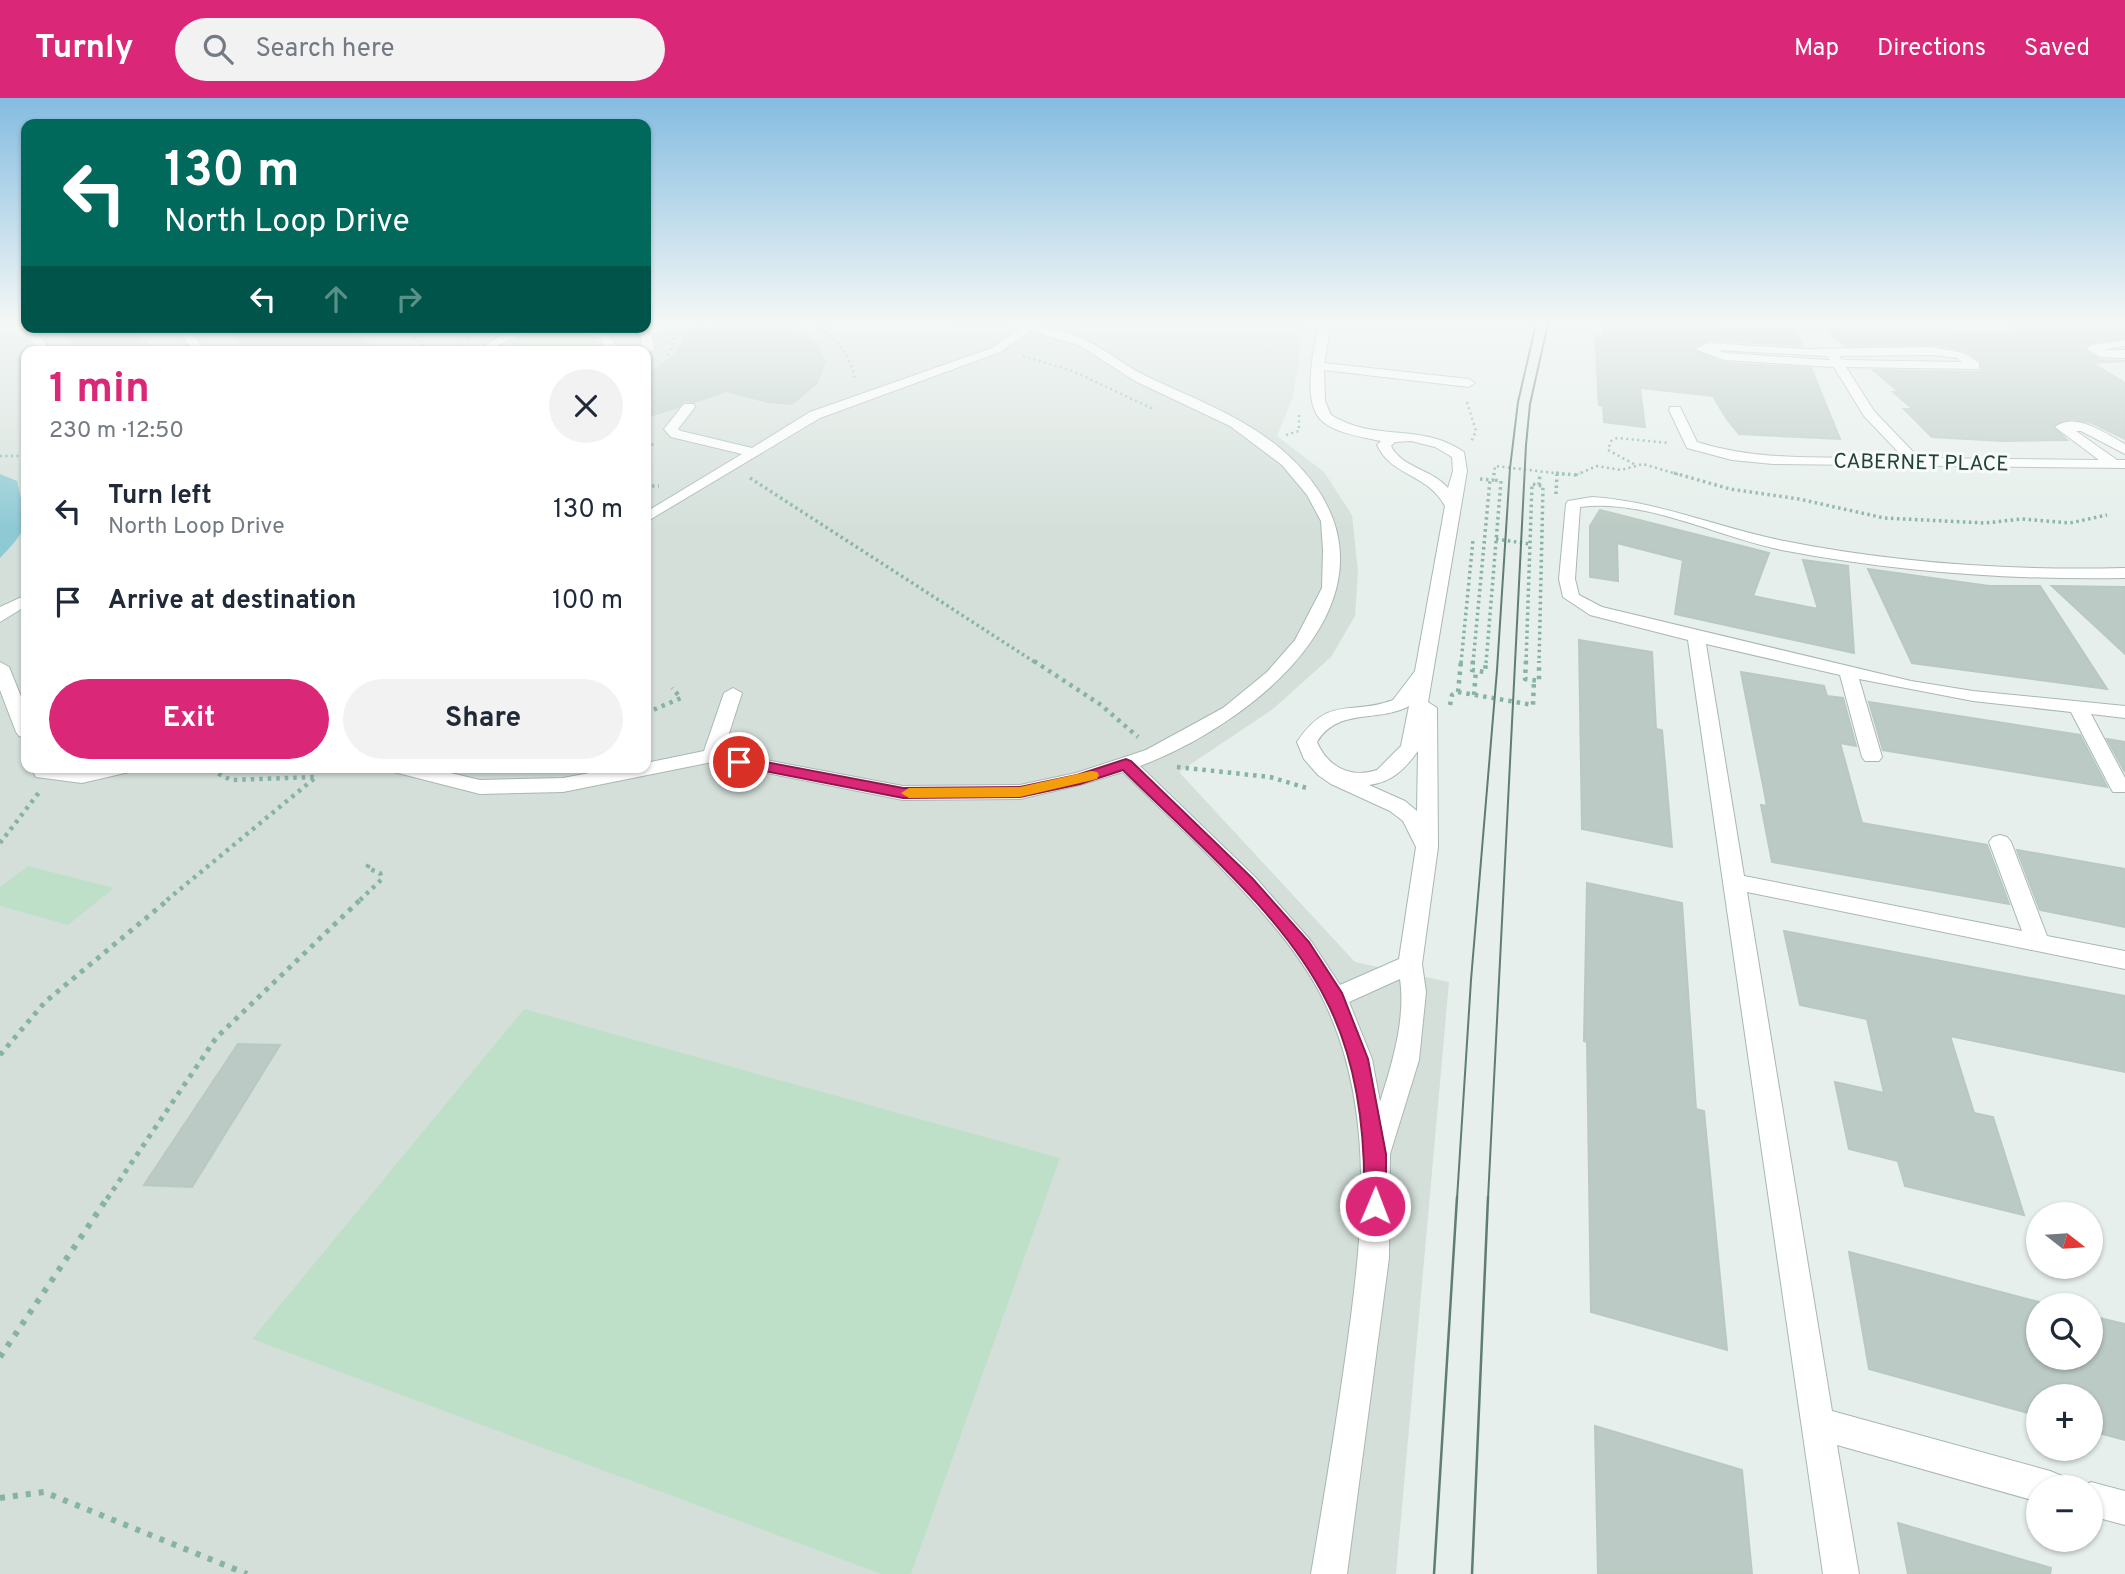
<!DOCTYPE html>
<meta charset="utf-8">
<style>
:root{--surface:#fff;--page:#f2f2f3;--text:#1f2937;--muted:#747a83;--accent:#db2777}
body{margin:0;font-family:Overpass,sans-serif;background:var(--page);color:var(--text);height:100vh;display:flex;flex-direction:column;font-size:26px;white-space:nowrap}
*{box-sizing:border-box;margin:0}
p{font-size:23px;color:var(--muted)}
.icon{flex:none;width:38px;height:38px;fill:none;stroke:currentColor;stroke-width:2;stroke-linecap:round;stroke-linejoin:round}
.map{position:relative;flex:1;overflow:hidden}
.details{position:absolute;left:21px;top:248px;width:630px;height:427px;display:flex;flex-direction:column;background:var(--surface);border-radius:14px;box-shadow:0 2px 5px #0004}
.details>*{flex:none}
.guide{position:absolute;left:21px;top:21px;width:630px;height:214px;border-radius:14px;box-shadow:0 2px 5px #0004;background:#00695c;color:#fff;overflow:hidden}
.needle{width:46px;rotate:107deg}
.fabs{position:absolute;left:2026px;top:1104px;display:grid;gap:14px}
.fabs a{display:grid;place-items:center;width:77px;height:77px;border-radius:50%;background:var(--surface);box-shadow:0 2px 5px #0004;font-size:35px}
.pin{position:absolute;display:grid;place-items:center;width:60px;height:60px;color:#fff;margin:-30px;border:4px solid #fff;border-radius:50%;box-shadow:0 2px 7px #0007}
.me{position:absolute;width:77px;margin:-38px;rotate:1deg;stroke-linejoin:round;filter:drop-shadow(0 0 5px #0008)}
.turn{display:flex;align-items:center;gap:24px;height:147px;padding:0 28px;font-size:32px}
.turn .icon{width:91px;height:91px;stroke-width:2.5}
.turn b{display:block;font-size:49px;line-height:60px}
.lanes{display:flex;align-items:center;height:66px;padding:0 28px;background:#0003;justify-content:center;gap:35px;direction:ltr}
.lanes .off{opacity:.35}
.round{display:grid;place-items:center;flex:none;width:74px;height:74px;border-radius:37px;background:var(--page)}
.head{display:flex;align-items:center;justify-content:space-between;height:119px;padding:0 28px}
h1{font-size:42px;font-weight:700;line-height:52px;color:var(--accent)}
.button{display:flex;gap:14px;margin-top:auto;padding:14px 28px}
.button a{flex:1;height:80px;border-radius:42px;background:var(--accent);color:#fff;font-size:28px;font-weight:700;line-height:80px;text-align:center}
.button a+a{background:var(--page);color:var(--text)}
ul{padding:0;list-style:none}
li{display:flex;align-items:center;gap:21px;height:91px;padding:0 28px}
li div{flex:1}
li b{display:block;font-size:26px}
li em{font-style:normal}
header{display:flex;align-items:center;gap:42px;box-sizing:border-box;height:98px;padding:0 35px;background:var(--accent);color:#fff}
header strong{font-size:33px}
nav{display:flex;gap:38px;margin-inline-start:auto;font-size:24px}
.search{width:490px;height:63px;background:var(--page);display:flex;align-items:center;gap:18px;box-sizing:border-box;padding:0 24px;border-radius:38px;color:var(--muted);font-size:26px}
.map>svg:first-child{display:block}
.built{fill:#d4dfda;fill-rule:evenodd}
.green{fill:#bfe0c8}
.water{fill:#8ec9d4}
.building{fill:#bbcac4;stroke:#b8c9c2;stroke-width:2}
.lines{fill:none;stroke-linecap:round;stroke-linejoin:round}
.minor-casing{stroke:#a8b8b2;stroke-width:2}
.path-far4{stroke:#86b3a5;stroke-width:2.5;stroke-dasharray:2 3.5;stroke-linecap:butt}
.path-far3{stroke:#86b3a5;stroke-width:3.5;stroke-dasharray:2.5 3.5;stroke-linecap:butt}
.path-far2{stroke:#86b3a5;stroke-width:4.5;stroke-dasharray:3.5 5;stroke-linecap:butt}
.path-far1{stroke:#86b3a5;stroke-width:5;stroke-dasharray:4.5 6;stroke-linecap:butt}
.path{stroke:#86b3a5;stroke-width:6;stroke-dasharray:5 8;stroke-linecap:butt}
.minor{fill:#fff;fill-rule:evenodd}
.tram-far1{stroke:#5f7d75;stroke-width:2}
.tram{stroke:#5f7d75;stroke-width:2.5}
.route{fill:#db2777;stroke:#8e194d;stroke-width:2}
.slow{fill:#f59e0b}
.labels{text-anchor:middle;stroke-width:6;stroke-linejoin:round;paint-order:stroke}
.far-street-label{font-size:21px;fill:#24423a;stroke:#f7fbf9}
</style>
<header>
<strong>Turnly</strong>
<div class="search"><svg class="icon" aria-label="search" viewBox="0 0 24 24"><circle cx="10" cy="10" r="6"/><path d="M15 15l6 6"/></svg>Search here</div>
<nav><a>Map</a><a>Directions</a><a>Saved</a></nav>
</header>
<div class="map">
<svg width="2125" height="1476" viewBox="0 0 2125 1476">
<rect width="100%" height="100%" fill="#e6efeb"/>
<!-- built -->
<path class="built" d="M0 226H26V229L1304 226 1293 299 1277 338 1324 374 1352 417 1358 474 1355 518 1331 559 1273 611 1179 674 1355 864 1449 884 1396 1476H0ZM26 254H646V670H26Z"/>
<!-- green -->
<path class="green" d="M561 233C575 234 595 233 601 248L597 254H565L506 246 526 238Z
M28 768 114 790 68 827 0 808V789Z
M524 911 1060 1060 911 1476H881L252 1241Z"/>
<!-- water -->
<path class="water" d="M0 376 17 383C26 426 32 427 0 460Z"/>
<!-- building -->
<path class="building" d="M736 226H776L792 231 816 245 825 264 817 285 792 306 768 304 726 293 695 304 684 303 678 309 646 319V278L674 258 684 245 680 234Z
M1602 226 1794 231 1802 248 1709 242 1694 249 1693 252 1725 265 1811 270 1840 341 1739 336 1726 320 1713 298 1640 290 1645 329 1604 324 1603 308 1599 307 1595 238 1603 239Z
M2039 226H2125V240L2092 244 2083 251 2100 262 2125 263 2092 265 2125 285V341L2092 325 2072 321 2053 328 2067 342 2002 343 1932 339 1904 311H1913L1893 294H1899L1873 272 1979 274 1982 271 1980 263 1964 252 1932 246 1845 248 1827 232 2019 234 2009 228 2042 227Z
M59 229H129L154 254H79Z
M224 229H346L380 254H253Z
M1600 412 1769 455 1753 498 1818 511 1803 462 1848 468 1854 555 1675 516 1683 462 1617 445 1618 483 1590 479V428Z
M1868 471 1989 488H2040L2107 591 1912 565Z
M2052 488 2125 489V556Z
M1579 542 1652 554 1656 631 1662 632 1672 749 1582 731Z
M1741 574 1824 588 1827 598 1843 600 1856 648 1840 645 1862 725 1987 747 2009 806 1772 764 1761 707 1767 708Z
M1869 604 2080 637 2107 689 1883 652Z
M2107 641 2125 644V674Z
M2017 752 2125 771V829L2040 812Z
M1587 785 1682 805 1696 1011 1704 1013 1727 1252 1591 1214 1587 944 1584 943Z
M1784 833 2125 898V974L1950 938 1974 1015 1993 1019 2024 1117 1905 1088 1898 1063 1849 1051 1835 984 1884 995 1867 921 1800 907Z
M238 946 280 947 192 1089 144 1087Z
M1849 1154 2039 1204V1260H2091V1218L2125 1226V1342L2091 1333V1298H2039V1318L1869 1271Z
M1595 1328 1742 1372 1752 1476H1598Z
M1898 1425 2051 1470 2050 1476H1908Z"/>
<g class="lines">
<defs>
<path id="minor" d="M26 226V229H33L52 254H40L21 229Z
M1004 226C1032 226 1065 231 1091 245 1111 255 1129 271 1150 280 1199 303 1252 322 1292 361 1422 488 1260 623 1140 668L1255 779 1311 843 1340 887 1399 861 1416 749 1403 723 1390 713 1331 686 1318 677 1304 661 1297 644C1329 596 1351 618 1393 602L1415 573 1445 408C1427 375 1392 379 1377 347L1381 343C1362 339 1333 335 1320 321 1302 301 1314 249 1319 226H1331L1324 265 1469 281 1475 285 1469 289 1324 272 1325 303 1331 317C1377 345 1420 324 1464 354L1467 373 1428 604 1437 610 1438 749 1422 866 1426 894 1419 962 1390 1056 1389 1160 1347 1476H1311C1323 1405 1335 1333 1345 1262 1362 1142 1378 1016 1324 903 1285 822 1187 738 1123 674L1080 687 1020 701 903 702 712 664 563 694 480 696 394 674 391 670H429L480 682 563 680 616 670H646V665L704 653 724 595 733 590 742 595 723 654 903 688 1020 687 1076 675 1146 652 1223 610 1267 574 1295 542 1322 490 1323 452 1321 423 1307 397 1282 367 1230 328 1135 283 1081 248 1031 233 1000 254 820 320 646 424V414L742 356 671 339 664 331 684 306H694L695 309 678 331 681 333 752 350 810 314 992 250 1020 231ZM1411 343 1435 349 1452 359 1453 373 1448 390C1432 371 1402 370 1391 348L1395 344ZM1409 608 1401 648 1377 672C1350 681 1327 668 1317 644 1338 609 1378 625 1409 608ZM1418 653 1417 713 1405 703 1369 687C1392 684 1405 671 1418 653ZM1400 881C1406 921 1392 966 1380 1004L1372 961 1349 904Z
M172 229C193 229 194 238 206 254H194L182 237Z
M528 229H590L609 236 616 248 613 254H601L604 248 600 240C572 230 540 230 512 241 498 246 490 254 475 254L503 236Z
M628 229H643L652 240 655 251 646 257V254H640L643 250 640 238Z
M2125 242V248L2104 252H2125V260L2100 259 2086 250 2092 247Z
M1709 245 1806 251 1932 249 1964 255 1979 265V271L1846 269 1874 313 1919 360 2099 362 2055 329C2076 313 2106 336 2125 346V356L2081 333H2076L2117 362H2125V370L1773 366 1732 362 1687 350 1669 312 1670 309H1680L1697 344C1763 365 1835 358 1904 360L1864 318 1834 269 1725 262 1695 251ZM1717 252 1827 258 1830 262 1726 255ZM1932 257 1957 260 1962 264 1842 262 1839 258Z
M1592 399C1657 403 1716 429 1779 442 1893 465 2009 473 2125 470V480C2012 482 1898 474 1787 453 1722 441 1646 400 1580 409L1575 481 1579 497 1602 509 1911 583 1973 593 2125 608V620L2091 616 2125 680V694H2113L2110 689 2071 614 1973 603 1859 581 1882 659 1879 663H1865L1862 659 1840 577 1706 546 1744 778 2022 833 1989 744 1993 739 2000 737 2007 739 2011 744 2047 838 2125 853V871L1747 794 1832 1313 2050 1373 2062 1378 2067 1390H2039V1404L1837 1347 1859 1476H1823L1688 542 1590 517 1563 499 1559 481 1566 406 1568 403Z
M26 497V508L0 524V509Z
M0 564 9 569 26 611V640L19 638 16 634 0 592Z
M31 670 82 673 132 670 129 674 82 685 36 679Z
M2091 1384 2125 1393V1427L2091 1418V1390H2079Z"/>
</defs>
<!-- minor casing -->
<use href="#minor" class="minor-casing"/>
<!-- path-far4 -->
<path class="path-far4" d="M664 226 674 241 668 258
M828 226 819 228C838 243 851 258 855 282
M794 228 802 226
M448 229 470 240
M692 234 705 226
M433 254 413 239 446 229
M446 254 463 246
M1023 258 1073 273 1153 311
M1467 304 1476 333 1471 344
M1286 337 1299 333V317
M646 346 657 347
M0 358H26
M1634 366 1608 352 1611 343 1617 340 1670 345
M1494 377 1495 368 1571 377
M1576 377 1597 368 1621 372 1643 366 1680 377"/>
<!-- path-far3 -->
<path class="path-far3" d="M1556 375 1575 377 1580 375
M1674 375 1730 391 1799 401 1884 420 1985 425 2022 421 2070 425 2107 417
M750 380 1036 565
M1480 381 1493 382 1494 375
M1539 387 1540 375
M646 388H659
M1556 396 1557 376
M1496 441 1530 446
M1461 565 1473 442
M1473 565 1490 382
M1486 565 1501 383 1493 382
M1526 565 1532 386 1543 388 1539 565"/>
<!-- path-far2 -->
<path class="path-far2" d="M1034 563 1101 607 1138 639
M1473 563 1472 572 1485 574 1486 563
M1526 563 1525 581 1539 583V563
M1458 594 1533 607 1534 582
M1474 597 1476 572
M1450 607 1452 597 1458 594 1461 563
M646 615 681 600 672 590
M1177 669 1270 679 1310 691
M0 745 40 693
M167 802 316 679 231 682 207 670
M360 802 382 781 380 775 367 770 369 766"/>
<!-- path-far1 -->
<path class="path-far1" d="M0 957 45 904 169 801
M107 1101 216 940 361 801"/>
<!-- path -->
<path class="path" d="M0 1259 108 1099
M0 1400 44 1394 247 1476"/>
<!-- minor -->
<use href="#minor" class="minor"/>
<!-- tram-far1 -->
<path class="tram-far1" d="M1457 1101 1471 882 1497 572 1510 370 1518 304 1536 226
M1488 1101 1526 347 1530 306 1548 226"/>
<!-- tram -->
<path class="tram" d="M1434 1476 1457 1099
M1472 1476 1488 1099"/>
</g>
<!-- sky -->
<linearGradient id="sky" x2="0" y2="1"><stop stop-color="#84bce0"/><stop offset="0.52" stop-color="#f4f8f6"/><stop offset="1" stop-color="#f4f8f6" stop-opacity="0"/></linearGradient>
<rect width="2125" height="432" fill="url(#sky)"/>
<!-- route -->
<path class="route" d="M739 659 903 690 1020 689 1077 677 1126 661 1131 663 1252 780 1309 844 1342 895 1368 961 1386 1056V1108L1383 1115 1375 1118 1368 1115 1364 1108C1366 1039 1358 964 1326 902 1283 816 1191 740 1123 672L1080 686 1020 699 903 700 734 667 732 664 734 660Z"/>
<!-- slow -->
<path class="slow" d="M1091 673 1097 674 1099 677 1097 681 1020 699 909 700 901 695 909 690 1020 689Z"/>
<g class="labels">
<!-- far-street labels -->
<g class="far-street-label">
<text transform="translate(1921 364) rotate(1)" y="7">CABERNET PLACE</text>
</g>
</g>
</svg>
<div class="fabs">
<a><svg class="needle" viewBox="-14 -14 28 28"><path d="M0-13l5 13h-10z" fill="#e53935"/><path d="M0 13l5-13h-10z" fill="#747a83"/></svg></a>
<a><svg class="icon" aria-label="search" viewBox="0 0 24 24"><circle cx="10" cy="10" r="6"/><path d="M15 15l6 6"/></svg></a>
<a>+</a>
<a>−</a>
</div>
<div class="pin" style="left:739px;top:664px;background:#d93025"><svg class="icon" aria-label="arrive" viewBox="0 0 24 24"><path d="M6 21V4h12l-3 4 3 4H6"/></svg></div>
<svg class="me" style="left:1375px;top:1108px" viewBox="-20 -20 40 40"><circle r="17" fill="#db2777" stroke="#fff" stroke-width="3"/><path d="M0-11L8 9 0 5-8 9z" fill="#fff"/></svg>
<div class="guide">
<div class="turn"><svg class="icon" aria-label="left" viewBox="0 0 24 24"><path d="M17 20v-9H6M10 6l-5 5 5 5"/></svg><div><b>130 m</b>North Loop Drive</div></div>
<div class="lanes"><svg class="icon" aria-label="left" viewBox="0 0 24 24"><path d="M17 20v-9H6M10 6l-5 5 5 5"/></svg><svg class="icon off" aria-label="ahead" viewBox="0 0 24 24"><path d="M12 20V5M6 11l6-6 6 6"/></svg><svg class="icon off" aria-label="right" viewBox="0 0 24 24"><path d="M7 20v-9h11M14 6l5 5-5 5"/></svg></div>
</div>
<section class="details">
<div class="head"><div><h1>1 min</h1><p>230 m · 12:50</p></div><a class="round"><svg class="icon" aria-label="close" viewBox="0 0 24 24"><path d="M6 6l12 12M18 6L6 18"/></svg></a></div>
<ul>
<li><svg class="icon" aria-label="left" viewBox="0 0 24 24"><path d="M17 20v-9H6M10 6l-5 5 5 5"/></svg><div><b>Turn left</b><p>North Loop Drive</p></div><em>130 m</em></li>
<li><svg class="icon" aria-label="arrive" viewBox="0 0 24 24"><path d="M6 21V4h12l-3 4 3 4H6"/></svg><div><b>Arrive at destination</b></div><em>100 m</em></li>
</ul>
<div class="button"><a>Exit</a><a>Share</a></div>
</section>
</div>
